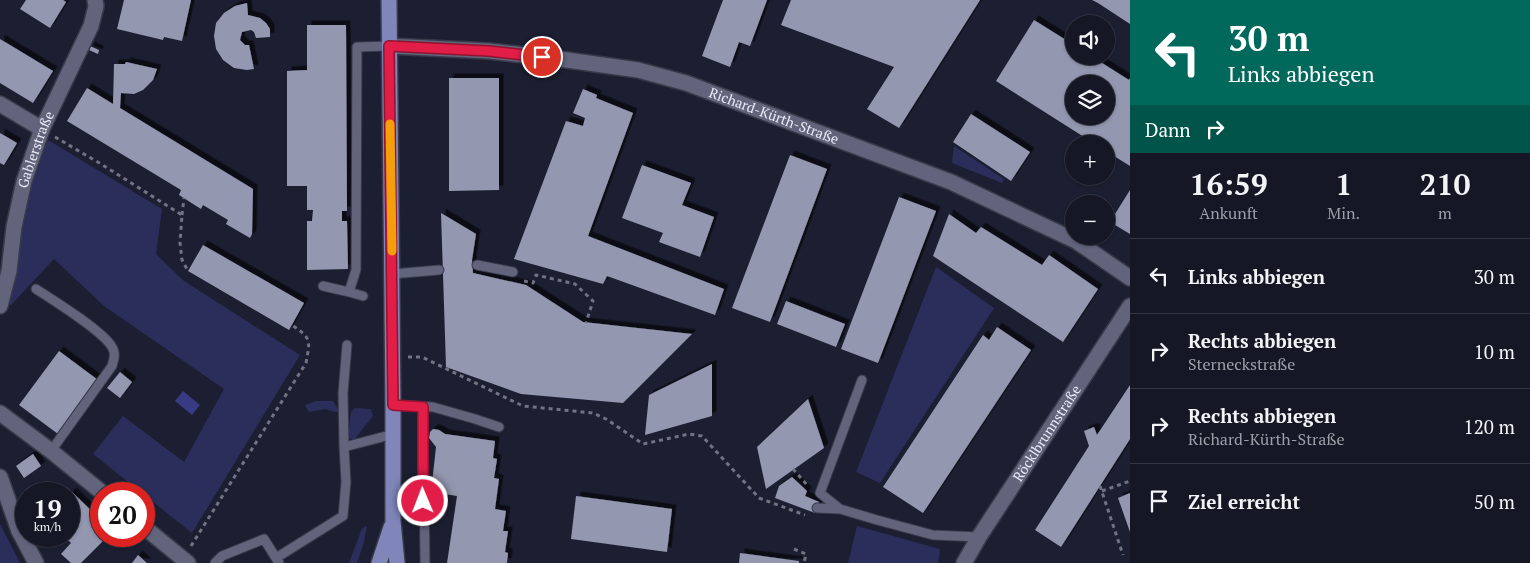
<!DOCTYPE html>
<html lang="de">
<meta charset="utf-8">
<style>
:root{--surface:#151725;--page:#222432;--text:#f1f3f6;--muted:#9d9fa7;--line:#343642}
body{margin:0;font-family:"PT Serif",serif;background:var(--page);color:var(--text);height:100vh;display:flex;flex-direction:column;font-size:19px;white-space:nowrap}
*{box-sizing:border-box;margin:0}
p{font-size:16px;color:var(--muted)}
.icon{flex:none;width:28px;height:28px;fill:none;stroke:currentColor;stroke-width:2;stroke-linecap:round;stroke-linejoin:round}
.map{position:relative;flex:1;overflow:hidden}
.panel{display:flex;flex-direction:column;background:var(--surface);width:400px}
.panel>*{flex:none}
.hud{background:#00695c;color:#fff;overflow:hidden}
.buttons{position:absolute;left:1065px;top:15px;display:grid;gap:10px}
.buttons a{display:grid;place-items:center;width:50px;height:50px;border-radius:50%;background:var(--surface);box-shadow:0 1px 4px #0004,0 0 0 1px var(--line);font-size:25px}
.speed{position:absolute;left:15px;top:482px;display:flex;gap:10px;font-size:25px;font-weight:700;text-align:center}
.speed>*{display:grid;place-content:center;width:65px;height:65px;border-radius:50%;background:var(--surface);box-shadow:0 1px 4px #0004,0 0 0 1px var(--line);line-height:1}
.speed small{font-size:12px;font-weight:400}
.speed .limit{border:8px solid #d22;background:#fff;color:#111}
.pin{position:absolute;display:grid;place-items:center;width:42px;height:42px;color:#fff;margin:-21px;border:2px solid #fff;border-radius:50%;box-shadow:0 1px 5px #0007}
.me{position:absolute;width:55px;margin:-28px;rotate:359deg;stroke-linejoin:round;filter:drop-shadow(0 0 4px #0008)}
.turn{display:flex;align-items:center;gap:18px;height:105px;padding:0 15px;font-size:22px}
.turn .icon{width:65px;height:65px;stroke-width:2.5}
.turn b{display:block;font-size:35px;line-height:42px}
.then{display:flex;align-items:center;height:48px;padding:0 15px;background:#0003;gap:10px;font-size:19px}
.eta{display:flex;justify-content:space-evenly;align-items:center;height:85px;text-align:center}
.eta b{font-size:30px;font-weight:800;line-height:35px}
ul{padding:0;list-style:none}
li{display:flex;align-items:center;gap:15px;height:75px;padding:0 15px;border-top:1px solid var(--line)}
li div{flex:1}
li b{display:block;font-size:19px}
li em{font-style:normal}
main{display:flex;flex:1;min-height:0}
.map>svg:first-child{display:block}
.green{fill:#2b2e5b}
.water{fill:#383a83}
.building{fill:#9397af;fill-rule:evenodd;filter:url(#shadow)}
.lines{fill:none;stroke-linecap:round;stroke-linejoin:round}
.service-casing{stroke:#383a4a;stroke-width:11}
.minor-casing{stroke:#383a4a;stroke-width:18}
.tertiary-casing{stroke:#383a4a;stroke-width:18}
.primary-casing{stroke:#383a4a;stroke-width:18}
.path{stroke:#707383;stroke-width:3;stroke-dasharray:4 4;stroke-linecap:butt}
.service{stroke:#61647b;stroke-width:9}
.minor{stroke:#61647b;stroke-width:15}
.tertiary{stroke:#61647b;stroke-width:15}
.primary{stroke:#8086ba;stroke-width:15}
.route-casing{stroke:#92132f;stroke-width:12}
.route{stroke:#e11d48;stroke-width:9}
.slow{stroke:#f59e0b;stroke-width:9}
.labels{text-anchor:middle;stroke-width:5;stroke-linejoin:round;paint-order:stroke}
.street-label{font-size:14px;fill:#e8ebf8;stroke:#131527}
</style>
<main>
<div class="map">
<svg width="1130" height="563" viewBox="0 0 1130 563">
<defs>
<filter id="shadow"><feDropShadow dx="4.5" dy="-4.5" stdDeviation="0" flood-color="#0009"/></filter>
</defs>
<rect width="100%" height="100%" fill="#1c1f31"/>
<!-- green -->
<path class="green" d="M48 140 162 209 156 254 184 281 300 355 192 533 93 454 123 416 184 462 224 389 104 306 54 259 11 305 4 300 27 191Z
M954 146 1004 179 1002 183 952 163Z
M936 267 994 308 880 483 856 472Z
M316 401H333L339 411 336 412 325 409 309 412 305 405Z
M355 408 371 409 373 416 354 440 349 438 348 435 351 412Z
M0 524 20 563H0Z
M367 526 364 542 357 563H349L361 531 363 528Z
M857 526 940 549 938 563H848Z"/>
<!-- water -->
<path class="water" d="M183 391 200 405 192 415 175 401Z"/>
<!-- building -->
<path class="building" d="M26 0H63L66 2 50 28 20 9Z
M124 0H191L182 41 164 37 163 40 117 29Z
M723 0H767L750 46 739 42 730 67 702 56Z
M791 0H980L899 128 867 109 894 67 781 25Z
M1092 0H1130V24L1098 3Z
M247 3 248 15 260 18 266 23 270 29V37L256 38 254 32 251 30 242 32 240 40 245 45H249L254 69 247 70 234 68 223 60 216 49 214 36 216 23 224 13 235 6Z
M1034 20 1074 45V56H1091L1129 80 1130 78V166L1106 151V144H1095L996 81ZM1074 84H1106V116H1074Z
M307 25H346L347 211H342V221H347L348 269 307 270V221H312L313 210H307V186H287V71L307 70Z
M0 39 53 71 33 103 0 83Z
M90 46 99 50 98 54 89 50Z
M126 62 157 69 153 80 143 90 134 94 121 93 120 108 253 189 252 234 250 238 226 224 228 220 203 205 201 209 179 195 181 190 67 121 87 88 113 104 114 64H125Z
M449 78H499V190L449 191Z
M583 89 597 95 596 98 633 113 588 236 724 289 715 315 607 276 603 284 514 259 566 121 583 126 585 118 573 113Z
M971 114 1030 152 1011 181 953 142Z
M0 133 17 143 4 165 0 163Z
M790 155 827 169 770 322 732 308Z
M642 165 691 183 682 205 714 217 700 257 659 242 663 233 622 218Z
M1130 190V234L1110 222Z
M899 197 936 211 878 363 841 349Z
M441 213 476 234 472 260 473 273 526 285 583 322 692 334 623 403 521 394 446 367Z
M949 214 976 233 981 227 1042 265 1049 255 1098 289 1063 342 933 256Z
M203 245 304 303 289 330 188 271Z
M786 301 845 324 836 347 777 324Z
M997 327 1031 350 923 513 883 487 983 335 989 340Z
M59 351 98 380 58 434 19 405Z
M712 364V416L645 435 649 395Z
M120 372 132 382 120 398 107 388Z
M1130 385V439L1061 547 1035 530 1089 446 1084 431 1094 427 1097 435Z
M808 399 824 448 766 489 757 447Z
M433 429 439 430 445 434 495 441 493 458 497 459 494 478 499 479 495 509 506 511 503 531H508L505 552 508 553 507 563H447L457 496 431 492 436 447 429 438 430 432Z
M33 454 41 466 24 478 16 466Z
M792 477 807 491 805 496 819 502 815 513 775 498 779 486Z
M72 492 101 520V536H108L81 563H71L61 554 71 543 64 536H69V495Z
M1130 493V532L1118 498Z
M576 496 672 509 667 552 571 539Z
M740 553 799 561V563H739Z
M138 555 147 563H132Z"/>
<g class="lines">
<defs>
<path id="service" d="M477 265 513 272
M392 274 439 270
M323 286 349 292
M36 289C53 300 103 331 112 347 116 353 114 359 112 366L51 451
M363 296 349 292 356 270 357 47 389 46
M862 380 820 493 840 509 877 520 933 535 979 537
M393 405 433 407 475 419 499 427
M423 407 425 563
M344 447 343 393 347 345
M817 508 840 509
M276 558 343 516 346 482 344 447 394 434
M215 563 222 556 264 539 279 563"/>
<g id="minor">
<path id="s1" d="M389 46 489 51 560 59 638 70 686 83 951 182 1076 241 1130 278"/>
<path d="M0 104 42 129"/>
<path id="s2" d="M0 306 9 271 14 227 24 181 42 129 91 26 96 6 95 0"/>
<path id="s3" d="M964 563 979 537 1130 306"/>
</g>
<path id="tertiary" d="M0 413 51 451 104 494
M0 477 19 531 36 563
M144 527 188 563"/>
<path id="primary" d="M389 0 393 405V521L397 563
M379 563 391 527"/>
</defs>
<!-- service casing -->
<use href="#service" class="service-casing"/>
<!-- minor casing -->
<use href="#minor" class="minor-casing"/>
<!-- tertiary casing -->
<use href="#tertiary" class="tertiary-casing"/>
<!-- primary casing -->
<use href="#primary" class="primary-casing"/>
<!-- path -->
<path class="path" d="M55 137 101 164 182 215 180 243 182 260 188 271
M182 215 184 198
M524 281 533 283 536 275 575 284 593 301 586 323
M408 357H422L523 406 593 413 606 419 643 444 689 434 702 436 759 498 805 515
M793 469 808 486
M1100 486 1123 555
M1102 491 1130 481
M191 546 306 363C310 340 312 339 292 325
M794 549 806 554 804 563"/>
<!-- service -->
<use href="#service" class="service"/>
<!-- minor -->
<use href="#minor" class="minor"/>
<!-- tertiary -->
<use href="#tertiary" class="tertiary"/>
<!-- primary -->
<use href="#primary" class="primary"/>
</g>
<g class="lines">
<defs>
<path id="route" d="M423 501V407L393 405 389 46 489 51 542 57"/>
</defs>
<!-- route casing -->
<use href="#route" class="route-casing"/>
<!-- route -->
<use href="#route" class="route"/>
<!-- slow -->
<path class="slow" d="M390 124 392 251"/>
</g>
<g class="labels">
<!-- street labels -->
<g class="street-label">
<text dy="5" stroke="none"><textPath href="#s1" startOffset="394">Richard-Kürth-Straße</textPath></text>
<text dy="5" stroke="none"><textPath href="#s2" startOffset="161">Gablerstraße</textPath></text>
<text dy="5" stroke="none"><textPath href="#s3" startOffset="154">Röcklbrunnstraße</textPath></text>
</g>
</g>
</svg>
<div class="buttons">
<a><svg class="icon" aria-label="sound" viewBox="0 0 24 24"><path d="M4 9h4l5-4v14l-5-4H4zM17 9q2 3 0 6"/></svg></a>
<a><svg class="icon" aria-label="layers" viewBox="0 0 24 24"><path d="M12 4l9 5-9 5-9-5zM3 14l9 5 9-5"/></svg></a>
<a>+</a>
<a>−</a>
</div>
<div class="speed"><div>19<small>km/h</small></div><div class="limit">20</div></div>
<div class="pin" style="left:542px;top:57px;background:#d93025"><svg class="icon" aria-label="arrive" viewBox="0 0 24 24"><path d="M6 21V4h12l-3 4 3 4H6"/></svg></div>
<svg class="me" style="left:423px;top:501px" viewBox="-20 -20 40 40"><circle r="17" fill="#e11d48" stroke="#fff" stroke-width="3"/><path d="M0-11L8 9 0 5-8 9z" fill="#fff"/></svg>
</div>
<section class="panel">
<div class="hud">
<div class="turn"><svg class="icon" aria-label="left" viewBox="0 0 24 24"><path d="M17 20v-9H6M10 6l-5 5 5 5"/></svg><div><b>30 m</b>Links abbiegen</div></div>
<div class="then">Dann<svg class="icon" aria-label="right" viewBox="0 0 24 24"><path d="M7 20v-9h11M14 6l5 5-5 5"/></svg></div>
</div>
<div class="eta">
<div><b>16:59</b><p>Ankunft</p></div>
<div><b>1</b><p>Min.</p></div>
<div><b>210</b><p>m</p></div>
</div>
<ul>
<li><svg class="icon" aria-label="left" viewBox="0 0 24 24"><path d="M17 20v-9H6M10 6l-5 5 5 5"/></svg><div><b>Links abbiegen</b></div><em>30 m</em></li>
<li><svg class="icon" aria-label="right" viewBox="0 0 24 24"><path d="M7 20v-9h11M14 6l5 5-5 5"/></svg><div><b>Rechts abbiegen</b><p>Sterneckstraße</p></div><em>10 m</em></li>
<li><svg class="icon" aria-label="right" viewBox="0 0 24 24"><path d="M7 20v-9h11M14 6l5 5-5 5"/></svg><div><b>Rechts abbiegen</b><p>Richard-Kürth-Straße</p></div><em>120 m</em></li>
<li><svg class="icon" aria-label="arrive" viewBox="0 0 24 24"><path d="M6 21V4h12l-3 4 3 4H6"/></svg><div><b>Ziel erreicht</b></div><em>50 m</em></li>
</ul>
</section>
</main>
